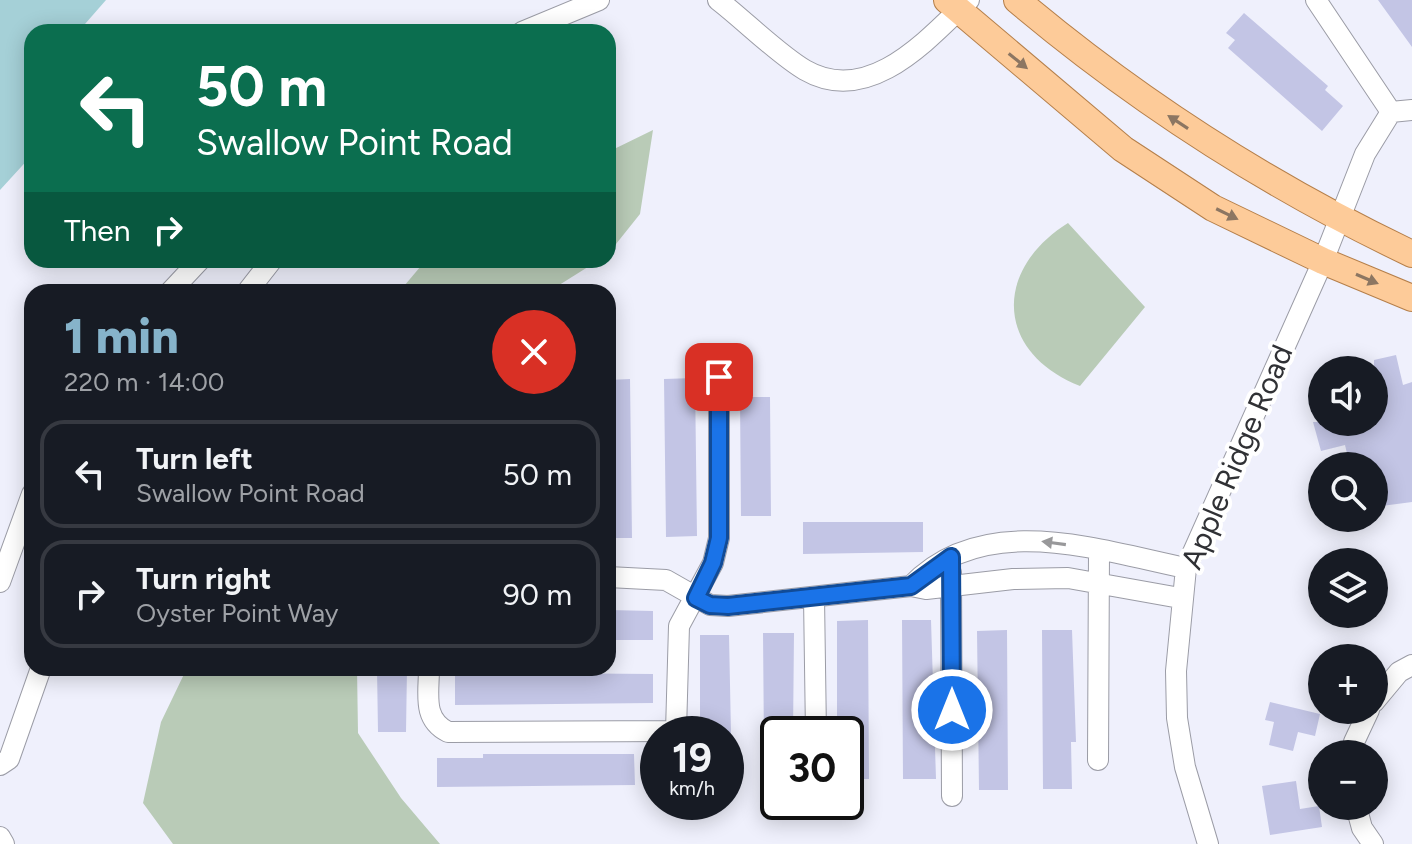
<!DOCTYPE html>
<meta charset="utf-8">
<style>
:root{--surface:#171b24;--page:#20242c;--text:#f1f3f6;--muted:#9ea1a6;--line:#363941;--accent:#86b3ca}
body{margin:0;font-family:Figtree,sans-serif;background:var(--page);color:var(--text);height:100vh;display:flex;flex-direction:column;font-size:30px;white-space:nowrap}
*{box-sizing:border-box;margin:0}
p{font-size:26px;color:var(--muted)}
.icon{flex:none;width:44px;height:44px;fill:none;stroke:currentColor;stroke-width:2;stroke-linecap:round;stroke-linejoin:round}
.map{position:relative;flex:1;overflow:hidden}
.panel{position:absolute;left:24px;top:284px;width:592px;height:392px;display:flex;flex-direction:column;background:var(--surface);border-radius:24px;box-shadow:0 4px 20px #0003}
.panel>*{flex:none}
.hud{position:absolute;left:24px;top:24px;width:592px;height:244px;border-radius:24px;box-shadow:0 4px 20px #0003;background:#0b6e4f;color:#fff;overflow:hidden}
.fabs{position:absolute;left:1308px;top:356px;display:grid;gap:16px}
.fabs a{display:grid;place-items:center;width:80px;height:80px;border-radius:50%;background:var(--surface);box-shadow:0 4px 20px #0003;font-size:40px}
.speed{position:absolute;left:640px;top:716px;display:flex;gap:16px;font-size:40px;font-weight:700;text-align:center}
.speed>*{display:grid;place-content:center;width:104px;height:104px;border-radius:50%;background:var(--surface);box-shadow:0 4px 20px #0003;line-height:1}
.speed small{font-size:20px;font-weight:400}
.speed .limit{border:4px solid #111;border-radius:12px;background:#fff;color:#111}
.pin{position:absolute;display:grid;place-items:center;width:68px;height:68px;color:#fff;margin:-34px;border-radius:16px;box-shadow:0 4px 12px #0006}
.me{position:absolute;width:88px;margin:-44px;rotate:0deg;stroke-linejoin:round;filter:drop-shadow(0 0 6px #0008)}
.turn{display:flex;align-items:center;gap:28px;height:168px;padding:0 40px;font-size:36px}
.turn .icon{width:104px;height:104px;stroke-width:2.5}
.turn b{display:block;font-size:56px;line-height:68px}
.then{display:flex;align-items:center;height:76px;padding:0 40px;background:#0003;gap:16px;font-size:30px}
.round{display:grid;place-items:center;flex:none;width:84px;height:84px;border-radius:42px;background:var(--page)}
.overview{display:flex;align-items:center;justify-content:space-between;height:136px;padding:0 40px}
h1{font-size:48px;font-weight:800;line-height:60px;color:var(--accent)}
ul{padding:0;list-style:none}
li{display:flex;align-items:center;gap:24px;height:108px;margin:0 16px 12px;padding:0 24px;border:4px solid var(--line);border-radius:24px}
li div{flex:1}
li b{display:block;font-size:30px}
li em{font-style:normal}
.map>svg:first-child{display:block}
.green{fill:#b9cbb7}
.water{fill:#a5d0d7}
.building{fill:#c3c5e5}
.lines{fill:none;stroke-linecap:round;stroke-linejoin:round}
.minor-casing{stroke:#9b9ca6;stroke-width:22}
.major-casing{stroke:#b57f4a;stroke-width:28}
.minor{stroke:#fff;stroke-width:20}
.major{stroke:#fdcb99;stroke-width:26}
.oneway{fill:#8c7662}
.oneway2{fill:#98989a}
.route-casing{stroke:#114b97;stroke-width:20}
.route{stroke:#1a73e8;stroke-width:14}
.labels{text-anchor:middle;stroke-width:8;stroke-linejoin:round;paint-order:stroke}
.street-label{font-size:30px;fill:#303135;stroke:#fff}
</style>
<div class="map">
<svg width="1412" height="844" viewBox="0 0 1412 844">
<rect width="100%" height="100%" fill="#eff0fc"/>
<!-- green -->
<path class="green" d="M653 130 640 214 608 254V152Z
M1068 223 1145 307 1080 386C995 352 993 270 1068 223Z
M426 260H599L556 287 560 292H399Z
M187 668H357L358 733 401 798 440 844H173L143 803 161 722Z"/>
<!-- water -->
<path class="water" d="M0 0H106L78 32H32V155L0 190Z"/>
<!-- building -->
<path class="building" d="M1378 0H1412V47Z
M1244 13 1328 86 1325 90 1343 106 1322 131 1228 48 1235 40 1226 33Z
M1396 355 1403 385 1412 382V502L1374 507V466H1350L1345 445 1321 451 1313 422H1374V360Z
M695 378 697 536 666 537 664 379Z
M630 379 632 538H608V380Z
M740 397H770L771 516H741Z
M803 522H923V552L803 554Z
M608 610 653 611V640H608Z
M868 620 869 779H846V734L837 731V621Z
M902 620H931L936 779H903Z
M1007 630 1008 790H979L977 631Z
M1042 630H1072L1076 742H1071L1072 789H1043Z
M763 633H794L793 734H778V747H764Z
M700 635H729L731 734H700Z
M377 668H407L406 732H378Z
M535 673 653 674V703L455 705V676Z
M1270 702 1320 714 1315 736 1298 732 1293 751 1269 745 1274 722 1265 720Z
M483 754H634L635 785 437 787V758H483Z
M1296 781 1300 809 1319 806 1322 827 1270 835 1262 786Z"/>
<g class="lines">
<defs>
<path id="minor" d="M718 0C744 20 779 55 805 70 869 107 928 39 969 0
M1316 0 1391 112
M522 32 599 0
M1391 112 1412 110
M170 292 200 260
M247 292 272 260
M951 573 952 796
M608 577 666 580 710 605 728 606 911 586 926 589 1013 579 1068 578 1180 598
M0 582 32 494
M911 586C983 510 1098 550 1186 568
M814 597 816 734
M429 668C429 694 422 719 448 732L676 731 679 626 713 563 719 538V377
M1374 702 1399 672 1412 665
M1353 754 1354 742 1369 710
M1098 760 1099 551
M0 765 9 759 41 668
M1356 806 1362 828 1373 844
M0 837 4 844
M1208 844 1185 767 1177 718 1176 671 1186 568 1323 261 1365 154 1391 112"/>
<path id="major" d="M947 0 1123 149 1213 208 1323 261 1412 298
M1017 0C1138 102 1269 186 1412 254"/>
</defs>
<!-- minor casing -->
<use href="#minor" class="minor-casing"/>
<!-- major casing -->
<use href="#major" class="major-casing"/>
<!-- minor -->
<use href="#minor" class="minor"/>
<!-- major -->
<use href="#major" class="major"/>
</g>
<!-- one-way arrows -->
<defs><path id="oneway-solid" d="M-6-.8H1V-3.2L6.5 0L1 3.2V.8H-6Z" transform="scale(2)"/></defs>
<g class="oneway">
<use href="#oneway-solid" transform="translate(1018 61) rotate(39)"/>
<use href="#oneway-solid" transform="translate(1178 122) rotate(-147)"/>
<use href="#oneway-solid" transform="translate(1227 214) rotate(26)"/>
<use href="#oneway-solid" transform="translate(1367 279) rotate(23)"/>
</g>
<use class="oneway2" href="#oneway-solid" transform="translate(1054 543) rotate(-172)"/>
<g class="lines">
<defs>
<path id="route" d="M719 377V538L713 563 696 598 710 605 728 606 911 586 951 557 952 710"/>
</defs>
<!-- route casing -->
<use href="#route" class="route-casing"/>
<!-- route -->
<use href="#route" class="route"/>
</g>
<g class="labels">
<!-- street labels -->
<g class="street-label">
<text transform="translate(1237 457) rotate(-67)" y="10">Apple Ridge Road</text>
</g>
</g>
</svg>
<div class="fabs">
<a><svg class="icon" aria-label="sound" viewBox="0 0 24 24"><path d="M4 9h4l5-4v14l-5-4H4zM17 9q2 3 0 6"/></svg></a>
<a><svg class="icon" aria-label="search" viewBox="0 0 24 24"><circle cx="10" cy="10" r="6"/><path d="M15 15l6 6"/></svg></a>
<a><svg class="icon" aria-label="layers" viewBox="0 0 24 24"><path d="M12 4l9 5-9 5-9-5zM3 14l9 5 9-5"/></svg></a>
<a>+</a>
<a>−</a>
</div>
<div class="speed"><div>19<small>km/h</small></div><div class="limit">30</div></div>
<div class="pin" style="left:719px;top:377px;background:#d93025"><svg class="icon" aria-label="arrive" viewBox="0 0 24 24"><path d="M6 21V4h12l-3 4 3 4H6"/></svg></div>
<svg class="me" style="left:952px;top:710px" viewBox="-20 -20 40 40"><circle r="17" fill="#1a73e8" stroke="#fff" stroke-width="3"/><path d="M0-11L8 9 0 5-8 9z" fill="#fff"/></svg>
<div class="hud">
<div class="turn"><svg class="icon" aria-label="left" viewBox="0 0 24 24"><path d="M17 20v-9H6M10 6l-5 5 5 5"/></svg><div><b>50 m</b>Swallow Point Road</div></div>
<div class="then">Then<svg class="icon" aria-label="right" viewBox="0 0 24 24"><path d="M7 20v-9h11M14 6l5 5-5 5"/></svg></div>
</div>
<section class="panel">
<div class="overview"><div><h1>1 min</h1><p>220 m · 14:00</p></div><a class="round" style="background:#d93025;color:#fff"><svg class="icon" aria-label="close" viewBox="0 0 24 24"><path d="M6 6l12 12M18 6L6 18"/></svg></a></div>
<ul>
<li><svg class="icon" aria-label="left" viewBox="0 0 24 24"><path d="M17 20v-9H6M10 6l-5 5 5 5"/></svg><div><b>Turn left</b><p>Swallow Point Road</p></div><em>50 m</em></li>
<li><svg class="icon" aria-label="right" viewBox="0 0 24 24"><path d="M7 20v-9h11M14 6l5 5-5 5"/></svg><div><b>Turn right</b><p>Oyster Point Way</p></div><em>90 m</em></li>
</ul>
</section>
</div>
